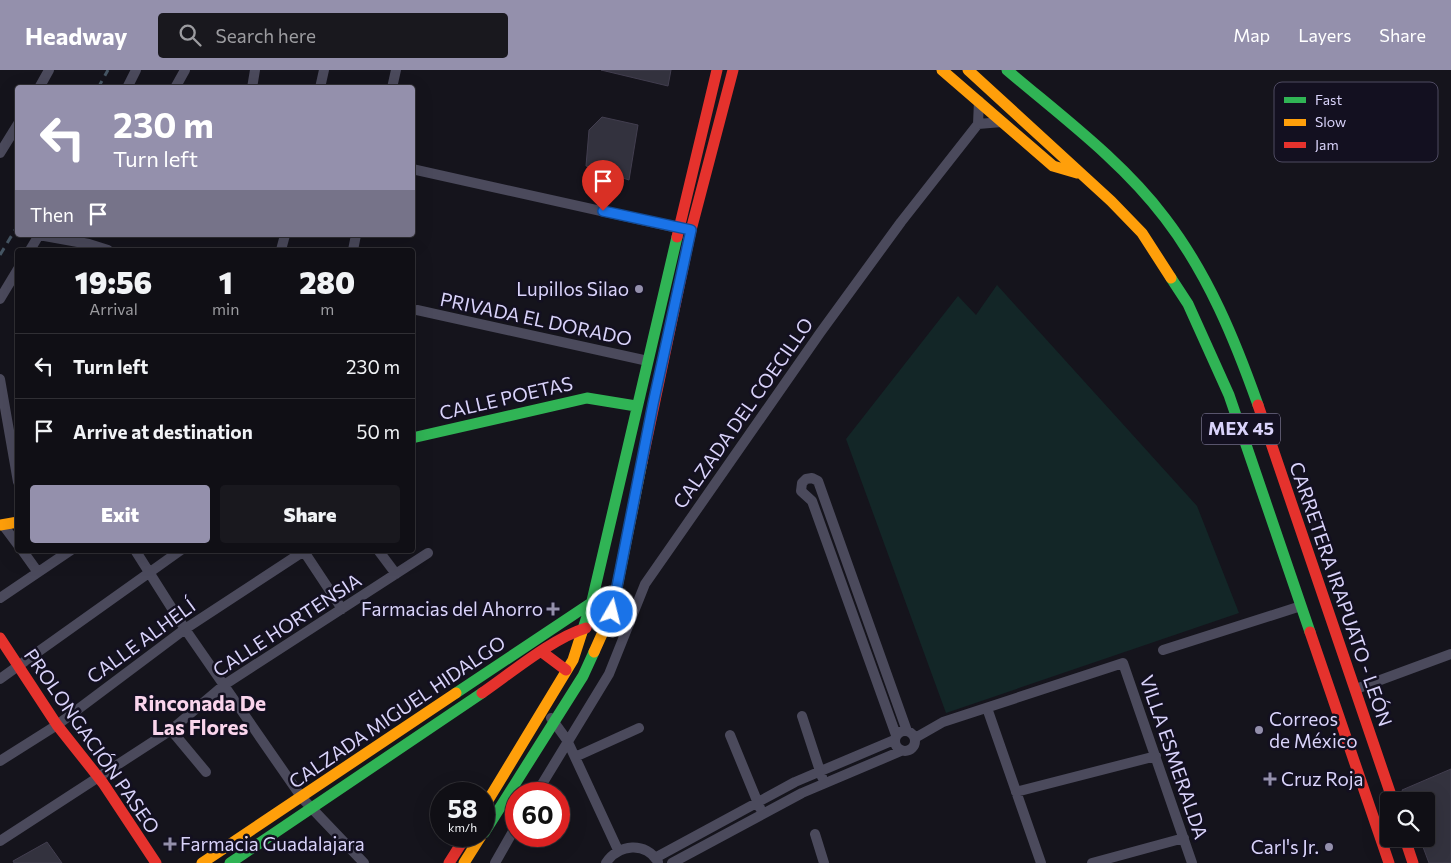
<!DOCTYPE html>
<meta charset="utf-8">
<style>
:root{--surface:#100f15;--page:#19181e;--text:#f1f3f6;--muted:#9c9ca0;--line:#302f34;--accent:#9490ac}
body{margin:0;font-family:Commissioner,sans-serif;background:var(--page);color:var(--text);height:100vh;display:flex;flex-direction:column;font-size:19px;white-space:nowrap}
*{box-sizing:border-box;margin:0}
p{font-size:16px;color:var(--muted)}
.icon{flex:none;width:28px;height:28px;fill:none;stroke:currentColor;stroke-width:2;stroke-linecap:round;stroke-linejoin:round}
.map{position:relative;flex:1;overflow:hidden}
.side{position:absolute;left:15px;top:178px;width:400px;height:305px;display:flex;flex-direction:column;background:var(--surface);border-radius:5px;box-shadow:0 5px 20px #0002,0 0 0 1px var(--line)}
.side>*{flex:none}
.guide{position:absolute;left:15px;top:15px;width:400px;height:152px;border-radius:5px;box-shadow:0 5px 20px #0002,0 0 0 1px var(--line);background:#9490ac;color:#fff;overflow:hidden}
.buttons{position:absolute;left:1380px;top:722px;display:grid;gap:10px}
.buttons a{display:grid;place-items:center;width:55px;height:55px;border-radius:5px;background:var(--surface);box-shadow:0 5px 20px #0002,0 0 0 1px var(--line);font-size:25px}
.speed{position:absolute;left:430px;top:712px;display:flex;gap:10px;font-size:25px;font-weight:700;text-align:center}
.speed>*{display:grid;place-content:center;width:65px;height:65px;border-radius:50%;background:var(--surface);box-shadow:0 5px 20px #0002,0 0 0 1px var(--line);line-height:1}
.speed small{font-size:12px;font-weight:400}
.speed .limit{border:8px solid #d22;background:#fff;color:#111}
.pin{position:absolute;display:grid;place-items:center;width:42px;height:42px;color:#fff;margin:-51px -21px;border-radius:50% 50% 50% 0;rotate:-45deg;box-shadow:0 0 5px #0007}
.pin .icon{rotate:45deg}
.me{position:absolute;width:55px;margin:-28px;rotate:8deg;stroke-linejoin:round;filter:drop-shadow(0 0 4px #0008)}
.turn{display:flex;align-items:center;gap:18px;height:105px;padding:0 15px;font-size:22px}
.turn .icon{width:65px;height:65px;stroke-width:2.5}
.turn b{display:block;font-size:35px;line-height:42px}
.then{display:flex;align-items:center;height:48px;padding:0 15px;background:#0003;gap:10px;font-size:19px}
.eta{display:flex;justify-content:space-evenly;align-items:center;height:85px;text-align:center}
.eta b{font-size:30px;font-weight:800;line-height:35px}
.primary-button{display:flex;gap:10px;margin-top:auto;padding:10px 15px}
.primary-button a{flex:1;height:58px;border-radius:5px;background:var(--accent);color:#fff;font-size:20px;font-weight:800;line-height:58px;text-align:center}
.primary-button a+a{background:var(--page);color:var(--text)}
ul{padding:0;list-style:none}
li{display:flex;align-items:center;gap:15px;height:65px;padding:0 15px;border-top:1px solid var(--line)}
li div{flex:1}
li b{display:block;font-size:19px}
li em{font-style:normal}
header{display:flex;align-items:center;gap:30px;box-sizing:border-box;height:70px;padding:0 25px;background:var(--accent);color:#fff}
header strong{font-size:24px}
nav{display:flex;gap:28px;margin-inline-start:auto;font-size:18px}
.search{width:350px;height:45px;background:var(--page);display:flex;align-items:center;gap:12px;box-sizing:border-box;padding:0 18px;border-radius:5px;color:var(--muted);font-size:19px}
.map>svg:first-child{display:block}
.green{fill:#132627}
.building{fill:#33323e;stroke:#423e4f}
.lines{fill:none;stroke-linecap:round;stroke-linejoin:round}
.street{stroke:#4b4a5c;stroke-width:10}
.fast{stroke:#30b455;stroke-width:11}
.slow{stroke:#ff9f0a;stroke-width:11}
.jam{stroke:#e5322d;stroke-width:11}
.rail{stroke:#455563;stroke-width:3;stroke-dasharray:8 6;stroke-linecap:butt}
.route-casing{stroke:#114b97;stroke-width:12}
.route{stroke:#1a73e8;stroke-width:9}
.poi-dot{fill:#9490ac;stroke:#131020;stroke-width:2}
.labels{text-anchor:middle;stroke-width:5;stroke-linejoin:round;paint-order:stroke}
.shield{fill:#131020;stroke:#9e98b9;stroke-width:1}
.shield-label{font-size:18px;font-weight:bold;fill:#d9d3fa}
.poi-label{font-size:19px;fill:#d9d3fa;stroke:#131020;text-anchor:end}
.street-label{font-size:19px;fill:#d9d3fa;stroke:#131020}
.quarter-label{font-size:21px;font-weight:bold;fill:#fad5ec;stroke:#131020}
.key{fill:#131020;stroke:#4e4a61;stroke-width:1}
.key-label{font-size:14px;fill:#d9d3fa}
</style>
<header>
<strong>Headway</strong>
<div class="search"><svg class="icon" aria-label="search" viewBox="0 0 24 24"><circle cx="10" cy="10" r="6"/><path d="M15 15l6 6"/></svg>Search here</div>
<nav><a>Map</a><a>Layers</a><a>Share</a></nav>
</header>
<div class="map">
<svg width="1451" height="793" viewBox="0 0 1451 793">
<rect width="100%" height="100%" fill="#15141c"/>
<!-- green -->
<path class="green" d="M997 215 1197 436 1239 543 946 643 846 369 958 226 976 245Z"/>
<!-- building -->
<path class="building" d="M601 0H671L668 16Z
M602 47 638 55 629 110 586 96 589 60Z
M1451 699V793H1429L1420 769H1426V731H1406L1402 720Z
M47 772 62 793H14L13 791Z"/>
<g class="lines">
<!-- street -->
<path class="street" d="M39 18 49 0
M127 18 136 0
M175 18 185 0
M252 18 255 0
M320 18 324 0
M392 18 396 0
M978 54 1002 52
M0 83 18 54
M412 99 682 159
M39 165 89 174 108 180
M30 180 39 165
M281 180 285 165
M353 180 356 165
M0 229 18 199
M417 240 648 291
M0 309 18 412
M3 455 18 475
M22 480 37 501
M135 480 185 559 302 728 364 793
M303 480 342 539
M378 480 396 504
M0 528 71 480
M1163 580 1301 536
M0 609 181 480
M1356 619 1451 584
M987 638 1041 793
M802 646 822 707
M551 648 567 670 618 780
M171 660 206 702
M895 671a10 10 0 1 1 20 0a10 10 0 1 1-20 0Z
M730 665 760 738
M896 665 812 431 801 421 802 413 806 409 812 408 818 411 907 661
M915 668 943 652 1123 593 1192 793
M575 687 639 658
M0 691 57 655 185 559 304 481
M1016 722 1156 686
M536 724 609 604 645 514 820 263 901 152 978 54 979 31
M815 764 824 793
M0 771 171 660 224 615 428 483
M655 788 795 712 894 670
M495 793 516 756
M606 793C618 774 646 771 658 792
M672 793 802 723 901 681
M1092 793 1184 768"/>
<!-- fast -->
<path class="fast" d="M1007 0C1061 46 1122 91 1165 148 1208 204 1235 270 1258 335
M1171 208 1188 234 1229 325 1310 562
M412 368 587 328 636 336
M582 562 592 531 677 167
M456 623 594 531
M484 763 583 606 594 582
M230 793 482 623"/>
<!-- slow -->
<path class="slow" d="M942 0 1053 96 1077 103
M968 0 1111 131 1142 163 1171 208
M0 455 18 452
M594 582 612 542 642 392
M484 737 573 590 582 562
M202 793 456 623
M464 793 481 766"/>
<!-- jam -->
<path class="jam" d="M677 167 717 0
M1258 335 1393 731
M642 392 691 160 733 0
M1310 562 1389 793
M0 568 57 655 103 713 156 793
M542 582 566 600
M482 623C511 603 553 568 586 558
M1405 769 1413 793
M449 793 466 766"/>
<!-- rail -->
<path class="rail" d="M98 18 108 0
M0 185 18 155"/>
</g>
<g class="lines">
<defs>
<path id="route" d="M603 141 691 160 653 334 612 542"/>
</defs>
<!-- route casing -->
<use href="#route" class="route-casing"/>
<!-- route -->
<use href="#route" class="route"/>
</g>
<!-- markers -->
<g class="poi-dot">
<circle cx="639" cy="219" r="5"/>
<path d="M550.5 531.5h5v5h5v5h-5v5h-5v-5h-5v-5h5z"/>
<circle cx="1259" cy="660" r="5"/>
<path d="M1267.5 701.5h5v5h5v5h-5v5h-5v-5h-5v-5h5z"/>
<path d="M167.5 766.5h5v5h5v5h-5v5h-5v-5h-5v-5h5z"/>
<circle cx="1329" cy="777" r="5"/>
</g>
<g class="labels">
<!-- shield labels -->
<rect class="shield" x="1202" y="343.5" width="78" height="31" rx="4"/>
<g class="shield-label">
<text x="1241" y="365">MEX 45</text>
</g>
<!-- poi labels -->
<g class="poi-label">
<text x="629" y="226">Lupillos Silao</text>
<text x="543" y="546">Farmacias del Ahorro</text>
<text x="1269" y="656" text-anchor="start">Correos<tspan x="1269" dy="22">de México</tspan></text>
<text x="1281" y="716" text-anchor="start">Cruz Roja</text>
<text x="180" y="781" text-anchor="start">Farmacia Guadalajara</text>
<text x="1319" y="784">Carl's Jr.</text>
</g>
<!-- street labels -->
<g class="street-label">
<text transform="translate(536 249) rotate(12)" y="7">PRIVADA EL DORADO</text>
<text transform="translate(506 328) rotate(-13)" y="7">CALLE POETAS</text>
<text transform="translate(743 343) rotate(-55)" y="7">CALZADA DEL COECILLO</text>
<text transform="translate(1341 524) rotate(71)" y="7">CARRETERA IRAPUATO - LEÓN</text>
<text transform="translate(287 555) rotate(-33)" y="7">CALLE HORTENSIA</text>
<text transform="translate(141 571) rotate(-36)" y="7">CALLE ALHELÍ</text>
<text transform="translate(397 642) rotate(-34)" y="7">CALZADA MIGUEL HIDALGO</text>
<text transform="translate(92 671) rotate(55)" y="7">PROLONGACIÓN PASEO</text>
<text transform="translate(1174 687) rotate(71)" y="7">VILLA ESMERALDA</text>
</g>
<!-- quarter labels -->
<g class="quarter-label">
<text x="200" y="641">Rinconada De<tspan x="200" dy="24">Las Flores</tspan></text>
</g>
</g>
<!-- legend -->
<rect x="1274" y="12" width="164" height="80" rx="8" class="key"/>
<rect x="1284" y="27" width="22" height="6" fill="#30b455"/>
<rect x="1284" y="49" width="22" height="7" fill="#ff9f0a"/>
<rect x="1284" y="72" width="22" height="6" fill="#e5322d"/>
<g class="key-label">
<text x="1315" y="35">Fast</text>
<text x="1315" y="57">Slow</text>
<text x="1315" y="80">Jam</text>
</g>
</svg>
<div class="buttons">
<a><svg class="icon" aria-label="search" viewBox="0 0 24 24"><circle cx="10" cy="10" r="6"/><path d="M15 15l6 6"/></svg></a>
</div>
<div class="speed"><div>58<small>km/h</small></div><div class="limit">60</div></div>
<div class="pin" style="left:603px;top:141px;background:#d93025"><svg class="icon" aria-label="arrive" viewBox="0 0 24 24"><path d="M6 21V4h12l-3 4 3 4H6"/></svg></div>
<svg class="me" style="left:612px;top:542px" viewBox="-20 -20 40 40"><circle r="17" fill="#1a73e8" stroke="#fff" stroke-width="3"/><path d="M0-11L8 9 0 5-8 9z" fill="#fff"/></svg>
<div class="guide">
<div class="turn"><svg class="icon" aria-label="left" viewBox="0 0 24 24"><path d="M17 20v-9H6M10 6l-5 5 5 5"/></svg><div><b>230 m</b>Turn left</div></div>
<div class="then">Then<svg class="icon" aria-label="arrive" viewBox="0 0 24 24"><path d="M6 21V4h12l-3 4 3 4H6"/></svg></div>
</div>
<section class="side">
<div class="eta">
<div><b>19:56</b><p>Arrival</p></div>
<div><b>1</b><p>min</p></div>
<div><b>280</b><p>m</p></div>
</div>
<ul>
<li><svg class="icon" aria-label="left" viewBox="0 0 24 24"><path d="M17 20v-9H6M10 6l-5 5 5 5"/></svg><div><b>Turn left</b></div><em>230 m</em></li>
<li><svg class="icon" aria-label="arrive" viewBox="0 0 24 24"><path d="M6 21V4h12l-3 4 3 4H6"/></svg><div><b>Arrive at destination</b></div><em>50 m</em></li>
</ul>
<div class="primary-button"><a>Exit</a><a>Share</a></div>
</section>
</div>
